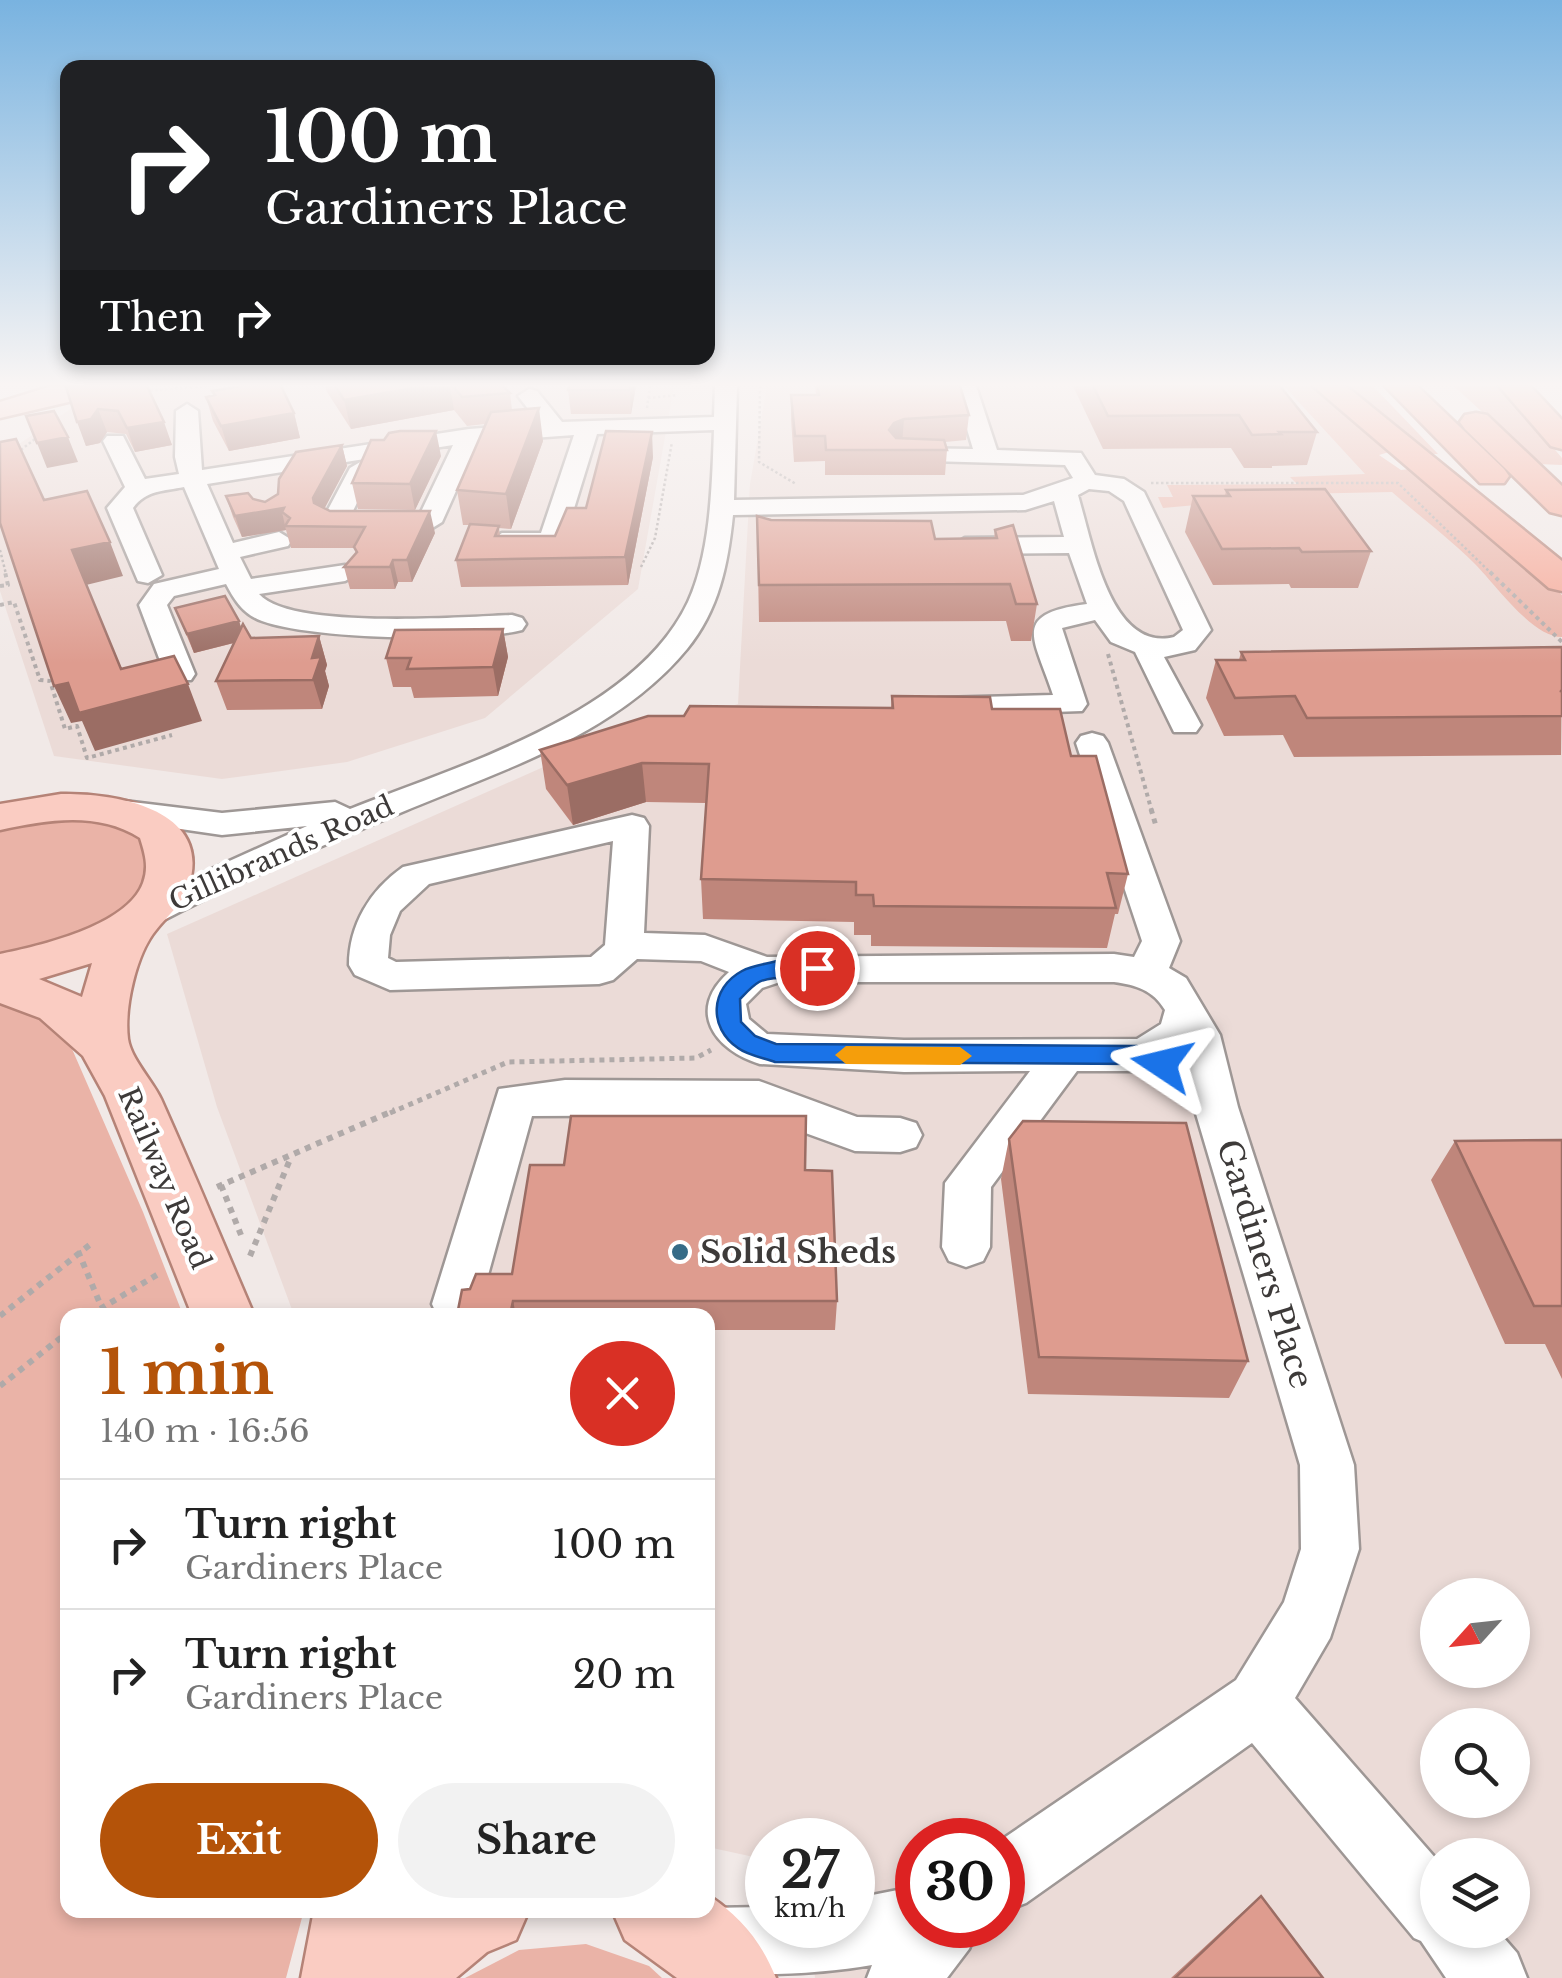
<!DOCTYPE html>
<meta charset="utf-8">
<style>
:root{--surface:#fff;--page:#f2f2f2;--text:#222;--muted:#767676;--line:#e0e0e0;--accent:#b45309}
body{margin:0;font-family:"Libre Baskerville",serif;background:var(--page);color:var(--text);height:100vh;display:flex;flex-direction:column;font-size:38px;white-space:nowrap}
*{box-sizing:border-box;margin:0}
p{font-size:32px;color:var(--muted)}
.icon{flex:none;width:55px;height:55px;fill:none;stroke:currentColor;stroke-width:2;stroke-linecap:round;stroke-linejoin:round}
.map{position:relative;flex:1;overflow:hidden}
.drawer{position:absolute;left:60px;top:1308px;width:655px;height:610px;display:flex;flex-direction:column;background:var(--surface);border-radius:20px;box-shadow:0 5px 15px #0003}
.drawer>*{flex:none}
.top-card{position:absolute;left:60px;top:60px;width:655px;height:305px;border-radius:20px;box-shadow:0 5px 15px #0003;background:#202124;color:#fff;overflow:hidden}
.needle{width:65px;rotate:243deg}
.fabs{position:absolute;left:1420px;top:1578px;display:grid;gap:20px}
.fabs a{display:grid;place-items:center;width:110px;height:110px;border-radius:50%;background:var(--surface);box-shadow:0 5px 15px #0003;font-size:50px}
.speed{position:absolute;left:745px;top:1818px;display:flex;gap:20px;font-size:50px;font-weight:700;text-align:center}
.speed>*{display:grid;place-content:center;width:130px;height:130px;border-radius:50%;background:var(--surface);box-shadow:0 5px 15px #0003;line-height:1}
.speed small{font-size:25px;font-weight:400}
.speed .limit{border:15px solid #d22;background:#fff;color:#111}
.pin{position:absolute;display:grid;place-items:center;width:85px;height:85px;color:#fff;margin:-42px;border:5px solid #fff;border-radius:50%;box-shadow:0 2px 10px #0007}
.me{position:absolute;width:110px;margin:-55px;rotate:280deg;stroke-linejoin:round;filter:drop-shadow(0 0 8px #0008)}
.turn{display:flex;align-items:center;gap:35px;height:210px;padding:0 40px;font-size:45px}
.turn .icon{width:130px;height:130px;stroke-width:2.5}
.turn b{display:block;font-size:70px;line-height:85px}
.then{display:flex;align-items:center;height:95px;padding:0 40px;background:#0003;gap:20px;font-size:38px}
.round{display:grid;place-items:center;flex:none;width:105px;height:105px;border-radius:52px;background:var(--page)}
.summary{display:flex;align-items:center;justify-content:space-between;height:170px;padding:0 40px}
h1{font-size:60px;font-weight:700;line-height:75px;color:var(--accent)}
.button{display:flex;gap:20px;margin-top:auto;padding:20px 40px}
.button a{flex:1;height:115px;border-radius:60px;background:var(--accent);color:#fff;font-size:40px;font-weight:700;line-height:115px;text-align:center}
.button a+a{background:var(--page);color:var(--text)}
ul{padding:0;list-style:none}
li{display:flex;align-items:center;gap:30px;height:130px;padding:0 40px;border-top:2px solid var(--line)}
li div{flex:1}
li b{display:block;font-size:38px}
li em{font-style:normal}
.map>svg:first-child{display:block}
.built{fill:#ebdbd7;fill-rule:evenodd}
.green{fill:#eab3a7}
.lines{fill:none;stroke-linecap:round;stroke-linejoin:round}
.minor-casing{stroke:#9e9795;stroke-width:5}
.major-casing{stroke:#b58377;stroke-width:5}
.highway-casing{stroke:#b58377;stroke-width:5}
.path-far3{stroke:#b0aaa9;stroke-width:2.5;stroke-dasharray:2.5 2.5;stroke-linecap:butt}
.path-far2{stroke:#b0aaa9;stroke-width:4;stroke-dasharray:4 4;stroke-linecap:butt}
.path-far1{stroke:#b0aaa9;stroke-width:5;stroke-dasharray:5 5;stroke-linecap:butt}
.path{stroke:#b0aaa9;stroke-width:6;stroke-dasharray:6 6;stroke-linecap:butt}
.minor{fill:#fff;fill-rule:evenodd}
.major{fill:#faccc2;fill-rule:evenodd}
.highway{fill:#f6aa99;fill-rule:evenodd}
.wall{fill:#bf867b}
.shaded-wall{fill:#9b6d64}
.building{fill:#de9c8f;stroke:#9b6d64;stroke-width:2.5}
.route{fill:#1a73e8;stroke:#114b97;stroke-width:2.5}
.slow{fill:#f59e0b}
.poi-dot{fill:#366b87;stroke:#fff;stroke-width:4}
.labels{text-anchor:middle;stroke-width:8;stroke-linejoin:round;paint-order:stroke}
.street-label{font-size:28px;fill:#3d3a39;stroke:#fff}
.near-poi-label{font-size:32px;font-weight:bold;fill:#3d3a39;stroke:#fff;text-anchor:start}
.near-street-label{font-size:32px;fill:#3d3a39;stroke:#fff}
</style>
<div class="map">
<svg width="1562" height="1978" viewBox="0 0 1562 1978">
<rect width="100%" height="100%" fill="#f1e9e7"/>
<!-- built -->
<path class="built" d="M179 386H674L638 589 485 718 347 762 222 779 54 756 0 591V457L94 393Z
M767 386H1286L1562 639V1978H815L809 1925H852V1840H768L767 1860 708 1847V1315H294L217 1107 167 934 566 757 738 704 750 484ZM1438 1595H1512V1670H1438ZM1438 1725H1512V1800H1438ZM918 1840H1002V1925H918ZM1438 1855H1512V1930H1438Z"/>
<!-- green -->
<path class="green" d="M1284 386H1309L1389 452 1379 455 1401 470 1411 469 1524 560 1562 595V637C1532 637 1495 584 1475 564 1449 538 1419 516 1392 492L1196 496V505L1163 508 1158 497H1173L1167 485 1297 484 1290 477 1365 474Z
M1335 386H1373L1438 454H1425Z
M1454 386H1501L1562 458V465L1538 464Z
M80 818C104 823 129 825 146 845V887L102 928 0 957V826Z
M0 998 45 1021 69 1042 143 1212 183 1315H68V1910H304L286 1978H0Z
M586 1944 649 1966 662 1978H465L519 1950Z"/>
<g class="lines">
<defs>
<path id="minor" d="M715 386H737L734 500 1023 495 1073 478 1065 465 895 460 891 455 895 450 903 448 973 449 954 386H976L997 450 1081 453 1095 475 1124 479 1144 492 1211 630 1195 650 1164 657 1201 725 1196 732H1174L1135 652 1111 642 1095 620 1062 628 1087 704 1082 711 939 716 928 714 923 707 928 700 939 698 1053 695C1034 637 1010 614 1087 604L1069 553 965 554 952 546 965 538 1064 537 1054 501 1025 510 733 515C728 564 719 610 687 649 617 734 505 769 407 810 323 845 239 881 158 923L145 927 132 923 126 914 132 905 307 826 222 835 112 819 107 812 112 805 124 801 222 813 335 802 350 809C457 766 635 715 688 602 711 552 712 484 714 430L597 434 564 541C551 554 502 554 489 541L502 533H541L574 435 478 442 442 522 429 530 335 529 322 521 350 468 362 461 374 468 352 513 420 514 453 445 207 484 233 543 279 532 292 540 288 546 240 557 251 579 345 565 359 573 345 581 259 594C290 630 462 617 512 615L522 618 526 624 522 630C472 643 310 639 262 621 243 614 235 601 226 584L174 596 167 605 195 674 191 680H169L165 674 139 605 154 584 219 569 184 487C164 491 146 490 133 508L162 575 148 583 138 581 107 508 125 487 103 441 107 436H123L145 479 179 474 175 457 176 411 187 404 198 411 202 470 469 429 540 424 518 396 529 389 537 391 562 422 714 417ZM1089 489 1109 491 1124 501 1183 630 1174 637C1113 652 1094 551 1081 506L1078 495Z
M1092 733 1103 736 1108 743 1180 941 1169 968 1186 978 1220 1035 1238 1107 1354 1465 1359 1549 1330 1638 1295 1698 1438 1861V1930H1497L1517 1953 1527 1978H1446L1421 1941 1414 1938 1252 1743 1026 1903 1002 1912 1001 1840 1236 1680 1284 1602 1301 1549 1300 1465 1194 1107 1182 1053 1137 1071H1077L991 1187 990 1247 983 1261 966 1267 949 1261 942 1247 945 1183 1030 1071 904 1072 760 1064C714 1050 686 1010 729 972L701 961 637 959 613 980 599 984 390 990 355 975 349 965C349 925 370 890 403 867L632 815 644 818 649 826 644 933 705 935 767 957 1114 954 1134 957 1142 941 1076 743 1081 736ZM613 841 605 945 591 957 396 962 388 958 390 935 400 911 429 884ZM780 982H1114C1136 985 1153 990 1165 1010L1161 1024 1137 1039 904 1040 767 1034 749 1019 746 1004 762 988Z
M565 1080 759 1081 857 1117 900 1118 916 1123 922 1135 916 1147 900 1152 855 1151 756 1115 532 1116 477 1315H437L432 1304 499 1089Z
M918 1886V1925H979L969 1949 947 1978H867L872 1965C817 1975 731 1978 679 1968L669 1943 679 1918 708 1908 768 1907V1925H852V1899Z"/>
<path id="major" d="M52 386H115L111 392 0 418V402Z
M61 794C116 793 215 809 188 888 182 904 166 917 156 930 136 954 124 1008 128 1039 131 1059 152 1080 161 1099 193 1170 223 1243 254 1315H192L105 1096 83 1056 40 1018 0 1003V954C39 946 127 926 143 883 149 867 145 854 140 838 97 811 48 820 0 830V804ZM92 963 82 997 39 979Z
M708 1895C741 1917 761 1941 776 1978H677L625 1940 612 1910H708Z
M314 1910H400L399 1913 403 1910H529L516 1940 487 1952 456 1978H301Z"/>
<path id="highway" d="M1313 386H1346L1562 561V591L1549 588Z
M1385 386H1417L1504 469 1509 476 1504 483H1480Z
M1499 386H1530L1562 420V449L1551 446Z
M1476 413 1487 415 1562 486V515L1550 512 1465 429 1460 422 1465 415Z"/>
</defs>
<!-- minor casing -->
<use href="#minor" class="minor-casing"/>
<!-- major casing -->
<use href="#major" class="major-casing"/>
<!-- highway casing -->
<use href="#highway" class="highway-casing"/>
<!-- path-far3 -->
<path class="path-far3" d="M760 386 759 462 796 484
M145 391 211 386
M648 398 677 395
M647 408 650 386
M17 453 40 435
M1151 483H1398L1492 574
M0 550 6 574
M641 567 655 538 672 442"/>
<!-- path-far2 -->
<path class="path-far2" d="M1490 572 1562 642
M0 586 8 585 5 572
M0 605 14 602 40 680 50 681 65 729 77 726 87 758 172 735
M1108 654 1152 812"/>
<!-- path-far1 -->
<path class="path-far1" d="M1151 809 1156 826
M390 1113 508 1062 696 1058 711 1050"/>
<!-- path -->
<path class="path" d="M221 1185 241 1235
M217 1187 395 1110
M78 1251 101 1306
M250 1256 291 1157
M90 1315 160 1273
M0 1316 92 1243
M0 1386 68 1332"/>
<!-- minor -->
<use href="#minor" class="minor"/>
<!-- major -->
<use href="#major" class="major"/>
<!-- highway -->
<use href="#highway" class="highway"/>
</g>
<!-- wall -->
<path class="wall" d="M147 386 172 445 135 452 126 434 107 432 100 443 86 446 66 387Z
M325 386H503L510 393 512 410 543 441 511 529 499 528 500 536H555L586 508 653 457 628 585 461 587 456 560 470 525H463L457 490 485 424 467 426 454 410 351 429 327 392Z
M569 386H636L631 414H571L568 390Z
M815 386H960L969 415 966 440 945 442 947 450 945 475H825V461L794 462 791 419V395H816Z
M1073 386H1280L1317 432 1307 465 1272 466V468H1244L1231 448 1103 449Z
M212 391 294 413 300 438 229 451 213 421 206 397 213 395Z
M342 445 347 466 324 508 330 511 435 533 412 582H398L395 589H350L344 567 356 554 355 548H291L286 530 242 537 233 517 226 496 265 502 278 494Z
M441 456 415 510 358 509 352 483Z
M1226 490 1371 551 1358 588H1291L1289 584 1213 585 1185 532 1193 496H1225Z
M757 516 771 520 935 539 994 538 995 530 1037 604 1031 641H1011L1006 621 759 622Z
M175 608 239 621 241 628 251 638 319 636 327 665 325 671 329 686 322 709 227 710 216 681 234 643 194 653Z
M503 629 508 657 498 696 414 698 411 687H393L386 658Z
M1562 647 1561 755 1294 757 1283 735 1224 736 1206 698 1216 660H1239L1241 652Z
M892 696 992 709 1071 756 1128 874 1118 914H1115L1107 948 871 946V935H854V922L703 919 701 879 706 803 646 802 573 825 546 789 540 750 684 716 891 708Z
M1009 1139 1248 1361 1229 1398 1028 1394 1001 1179Z
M1562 1140V1379L1545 1344H1505L1431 1180 1455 1141Z
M805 1170 837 1301 835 1330H708V1315H457L470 1289Z
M1261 1896 1323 1978H1171L1237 1917Z"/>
<!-- shaded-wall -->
<path class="shaded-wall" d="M425 386H450L454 410 351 429 344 400Z
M630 386H636L631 414 630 390Z
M539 408 543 441 511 529 506 494Z
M98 409 107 432 100 443 86 446 77 422Z
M294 413 300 438 229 451 221 426Z
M904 419 902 444 889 430 894 423Z
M164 422 172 445 135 452 127 428Z
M436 431 441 456 415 510 410 484Z
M652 432 653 457 628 585 625 557Z
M68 437 78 462 47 468 37 443Z
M342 445 347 466 319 519 313 498Z
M284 508 282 512 286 530 242 537 235 516Z
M430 511 435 533 412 582 407 560Z
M110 542 123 576 86 585 72 550Z
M393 560 398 582 395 589 390 567Z
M239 621 245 640 194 653 187 634Z
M503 629 508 657 498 696 493 667Z
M319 636 327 665 325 671 329 686 322 709 313 680 312 658Z
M68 683 188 684 202 721 95 751 82 721 71 723 54 686Z
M642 763 646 802 573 825 567 785Z
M513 1301 516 1315H510Z"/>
<!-- building -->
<path class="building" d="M70 386H147L164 422 127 428 118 411 98 409 91 419 77 422 66 387Z
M242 386H281L294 413 221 426 206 397 215 395 212 391Z
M335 386H425L344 400Z
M453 386H503L510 393 462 397Z
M569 386H630V390H568Z
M818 386H960L969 415 904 419 894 423 889 430 896 438 944 440 947 450H826L825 436H795L791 395H819Z
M1093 386H1280L1317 432H1279L1281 434 1252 435 1239 415 1108 416Z
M539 408 506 494 457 490 491 412Z
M54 411 68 437 37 443 26 416Z
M400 431H436L410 484 352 483 371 440H384L389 433Z
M606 431 652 432 625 557 456 560 470 524 499 526 495 536H555L567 508H586Z
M16 439 44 500 87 491 110 542 72 550 121 669 174 656 188 684 79 713 68 683 54 686 0 523V442Z
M342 445 313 498 314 503 330 511H430L407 560H393L390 567H344L357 552 354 547 365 527 285 526 290 518 282 512 284 508 235 516 226 496 248 493 253 499 265 502 278 494 279 479 296 452Z
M1325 489 1371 551 1302 552 1299 548 1222 549 1193 496H1230L1226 490Z
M757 516 771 520 931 521 935 539 997 538 995 530 1013 525 1037 604H1016L1010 584 759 585Z
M225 596 239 621 187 634 175 608Z
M243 624 251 638 319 636 312 658 321 657 313 680 216 681Z
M503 629 493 667 407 669 411 658H386L395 630Z
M1562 647V691H1560L1562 692V716L1307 718 1295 696 1235 698 1216 660H1245L1241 652Z
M892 696 990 697 992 709H1060L1071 756H1096L1128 874 1107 873 1116 908 874 906 873 895H856V882L701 879 709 764 642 763 567 785 540 750 648 716H684L690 706 893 708Z
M571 1116H806L805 1170 832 1171 837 1301H513L510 1315H457L462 1290 470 1289 476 1274H512L530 1165H564Z
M1023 1121 1186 1123 1248 1361 1039 1357 1009 1139Z
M1562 1140V1306H1534L1455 1141Z
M1261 1896 1323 1978H1175Z"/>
<!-- sky -->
<linearGradient id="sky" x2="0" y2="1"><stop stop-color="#79b3e0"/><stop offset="0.58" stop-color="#f9f5f4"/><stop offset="1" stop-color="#f9f5f4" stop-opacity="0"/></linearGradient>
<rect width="1562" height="663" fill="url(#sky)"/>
<!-- route -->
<path class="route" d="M780 960H817L828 968C814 985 779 972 759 982 752 986 746 993 740 999L741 1022 755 1036 776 1044 1137 1046 1170 1057 1174 1064 1162 1073 1136 1064 775 1062C764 1058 747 1055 738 1048 708 1028 710 988 742 971 753 965 768 964 780 960Z"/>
<!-- slow -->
<path class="slow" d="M846 1046 960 1047 972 1056 960 1065 846 1064 835 1055Z"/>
<!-- markers -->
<circle class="poi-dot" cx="680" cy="1252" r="10"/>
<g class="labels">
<!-- street labels -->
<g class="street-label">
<text transform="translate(281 853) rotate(-24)" y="10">Gillibrands Road</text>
<text transform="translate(165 1178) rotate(67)" y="10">Railway Road</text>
</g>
<!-- near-poi labels -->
<g class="near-poi-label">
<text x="700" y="1263">Solid Sheds</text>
</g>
<!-- near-street labels -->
<g class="near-street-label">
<text transform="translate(1265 1264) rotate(73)" y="11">Gardiners Place</text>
</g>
</g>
</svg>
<div class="fabs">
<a><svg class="needle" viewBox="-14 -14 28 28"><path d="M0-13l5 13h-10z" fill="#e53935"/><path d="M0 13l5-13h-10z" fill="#767676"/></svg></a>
<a><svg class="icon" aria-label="search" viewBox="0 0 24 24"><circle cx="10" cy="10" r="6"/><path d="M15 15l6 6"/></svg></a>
<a><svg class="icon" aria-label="layers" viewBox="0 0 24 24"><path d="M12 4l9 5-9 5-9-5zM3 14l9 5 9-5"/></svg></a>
</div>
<div class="speed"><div>27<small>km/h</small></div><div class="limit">30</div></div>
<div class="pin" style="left:817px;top:968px;background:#d93025"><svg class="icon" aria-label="arrive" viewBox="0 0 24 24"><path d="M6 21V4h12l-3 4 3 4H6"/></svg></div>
<svg class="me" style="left:1162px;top:1064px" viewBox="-20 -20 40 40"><path d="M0-17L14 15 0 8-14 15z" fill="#1a73e8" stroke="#fff" stroke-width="4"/></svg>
<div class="top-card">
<div class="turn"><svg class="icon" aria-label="right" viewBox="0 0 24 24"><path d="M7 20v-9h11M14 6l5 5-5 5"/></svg><div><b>100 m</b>Gardiners Place</div></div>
<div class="then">Then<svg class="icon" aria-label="right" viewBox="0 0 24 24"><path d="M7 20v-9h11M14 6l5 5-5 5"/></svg></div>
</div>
<section class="drawer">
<div class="summary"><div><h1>1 min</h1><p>140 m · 16:56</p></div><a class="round" style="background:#d93025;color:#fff"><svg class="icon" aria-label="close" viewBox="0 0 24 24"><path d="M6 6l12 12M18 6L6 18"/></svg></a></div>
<ul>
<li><svg class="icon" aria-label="right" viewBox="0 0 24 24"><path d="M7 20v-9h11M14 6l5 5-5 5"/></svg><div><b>Turn right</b><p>Gardiners Place</p></div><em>100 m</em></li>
<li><svg class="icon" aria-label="right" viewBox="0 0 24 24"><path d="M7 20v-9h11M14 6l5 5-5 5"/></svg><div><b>Turn right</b><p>Gardiners Place</p></div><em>20 m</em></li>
</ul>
<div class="button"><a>Exit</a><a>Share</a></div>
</section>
</div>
